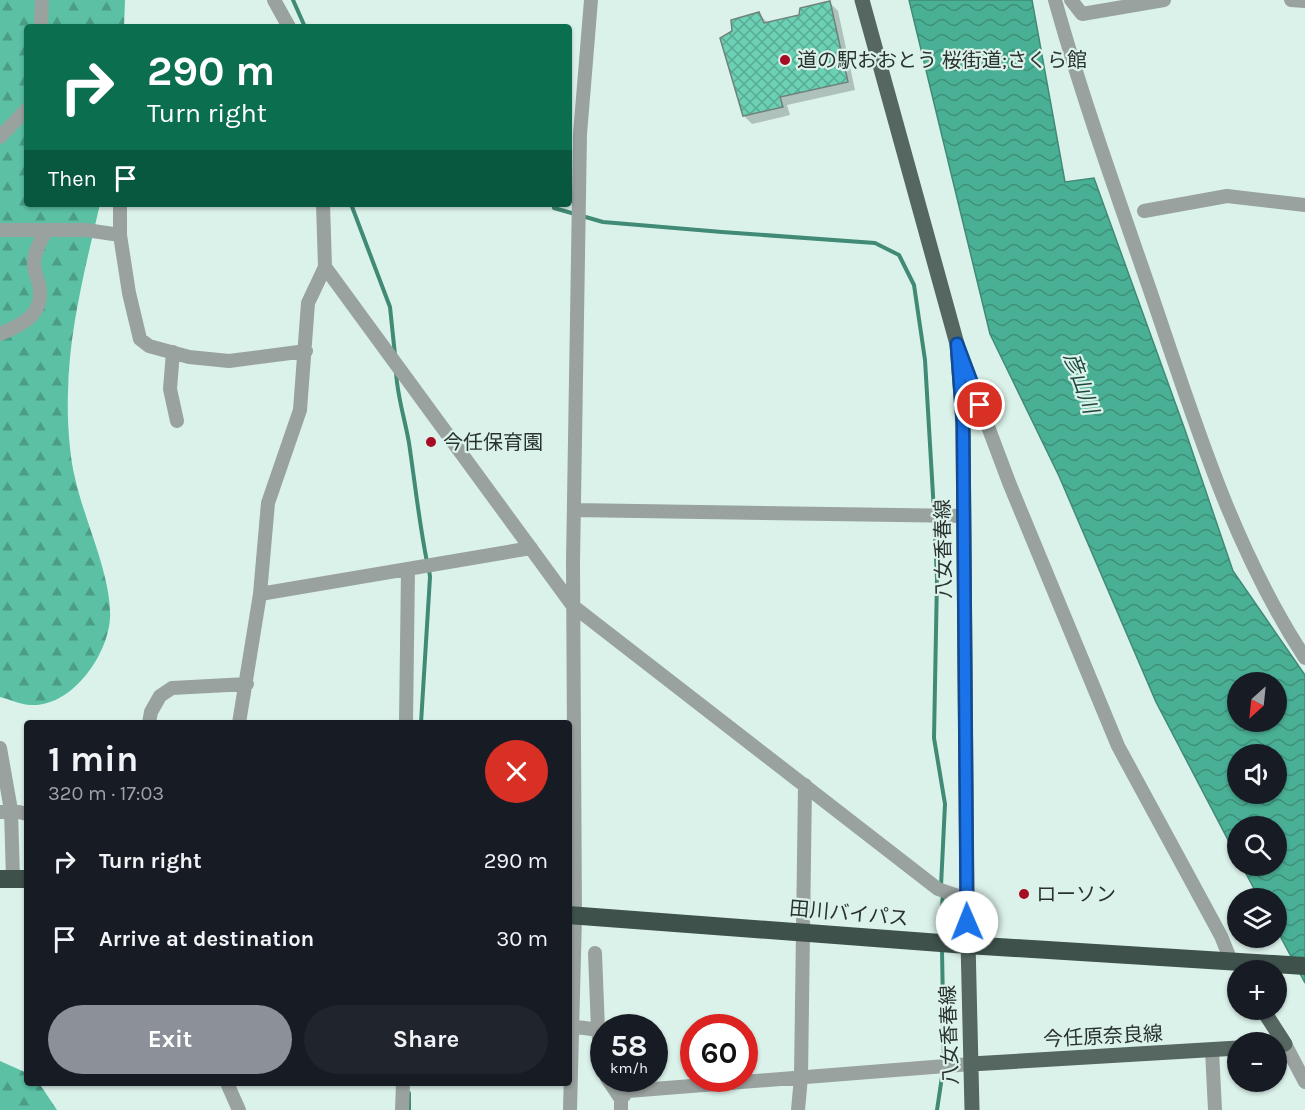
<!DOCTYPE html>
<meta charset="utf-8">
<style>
:root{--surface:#171b24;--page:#20242c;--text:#f1f3f6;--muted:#9ea1a6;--accent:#8c9099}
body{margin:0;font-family:Karla,"Noto Sans JP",sans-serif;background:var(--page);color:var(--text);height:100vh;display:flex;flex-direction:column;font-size:22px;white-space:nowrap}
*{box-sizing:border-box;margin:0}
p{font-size:20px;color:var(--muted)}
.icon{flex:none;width:33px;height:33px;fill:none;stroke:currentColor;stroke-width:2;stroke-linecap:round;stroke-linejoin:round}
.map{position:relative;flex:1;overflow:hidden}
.drawer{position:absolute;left:24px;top:720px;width:548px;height:366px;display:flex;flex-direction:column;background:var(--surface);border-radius:6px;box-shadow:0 2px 4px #0004}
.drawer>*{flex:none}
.hud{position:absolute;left:24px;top:24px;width:548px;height:183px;border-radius:6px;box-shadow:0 2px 4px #0004;background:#0b6e4f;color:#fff;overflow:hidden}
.needle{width:39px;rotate:207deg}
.fabs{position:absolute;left:1227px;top:672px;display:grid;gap:12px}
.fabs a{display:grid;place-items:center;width:60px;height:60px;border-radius:50%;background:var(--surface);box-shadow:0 2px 4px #0004;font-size:30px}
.speed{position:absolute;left:590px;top:1014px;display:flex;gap:12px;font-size:30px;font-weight:700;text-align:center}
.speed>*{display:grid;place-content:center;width:78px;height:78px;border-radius:50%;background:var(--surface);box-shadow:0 2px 4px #0004;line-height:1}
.speed small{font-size:15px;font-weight:400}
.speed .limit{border:9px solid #d22;background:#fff;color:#111}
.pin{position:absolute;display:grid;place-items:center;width:51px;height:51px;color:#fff;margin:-26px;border:3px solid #fff;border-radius:50%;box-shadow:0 2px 6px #0007}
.me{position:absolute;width:66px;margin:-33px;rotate:359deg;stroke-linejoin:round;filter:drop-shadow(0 0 4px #0008)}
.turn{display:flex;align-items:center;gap:21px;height:126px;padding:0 24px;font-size:27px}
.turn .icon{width:78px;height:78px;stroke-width:2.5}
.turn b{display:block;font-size:42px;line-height:51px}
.then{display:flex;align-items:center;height:57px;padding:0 24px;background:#0003;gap:12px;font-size:22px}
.round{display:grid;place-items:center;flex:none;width:63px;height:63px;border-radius:32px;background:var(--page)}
.headline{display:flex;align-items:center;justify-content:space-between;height:102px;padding:0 24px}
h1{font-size:36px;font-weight:700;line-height:45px}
.action{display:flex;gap:12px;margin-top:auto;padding:12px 24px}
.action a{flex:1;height:69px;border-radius:36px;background:var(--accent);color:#fff;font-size:24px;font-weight:700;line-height:69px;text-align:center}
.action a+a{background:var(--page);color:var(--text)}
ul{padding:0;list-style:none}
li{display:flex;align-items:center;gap:18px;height:78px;padding:0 24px}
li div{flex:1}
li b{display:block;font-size:22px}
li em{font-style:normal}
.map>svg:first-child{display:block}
.forest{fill:url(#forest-firs)}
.water{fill:url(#water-waves);stroke:#408a76;stroke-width:1.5;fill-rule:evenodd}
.shadow{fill:#0003}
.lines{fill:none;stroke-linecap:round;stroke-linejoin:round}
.stream{stroke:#408a76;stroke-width:4}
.building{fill:url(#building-cross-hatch);stroke:#6f837c;stroke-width:1.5}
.minor{stroke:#99a29f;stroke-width:14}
.major{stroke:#566661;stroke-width:15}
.highway{stroke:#3e514b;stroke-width:18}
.route-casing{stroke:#114b97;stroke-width:15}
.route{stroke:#1a73e8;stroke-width:10}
.poi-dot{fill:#a60d24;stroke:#dbf2ea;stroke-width:2}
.labels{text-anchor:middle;stroke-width:4.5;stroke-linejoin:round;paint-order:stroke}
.poi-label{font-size:20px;fill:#2a322f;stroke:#dbf2ea;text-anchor:start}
.street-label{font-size:20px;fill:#2a322f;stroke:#dbf2ea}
.water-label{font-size:21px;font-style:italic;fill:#1f4b3f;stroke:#dbf2ea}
</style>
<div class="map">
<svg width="1305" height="1110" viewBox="0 0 1305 1110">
<defs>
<pattern id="forest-firs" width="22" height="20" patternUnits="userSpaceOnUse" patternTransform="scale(1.5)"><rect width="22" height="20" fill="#5bc0a4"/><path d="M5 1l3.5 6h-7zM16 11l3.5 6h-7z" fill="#4b9d86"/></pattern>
<pattern id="water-waves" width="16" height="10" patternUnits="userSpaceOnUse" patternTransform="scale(1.5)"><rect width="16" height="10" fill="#4ab095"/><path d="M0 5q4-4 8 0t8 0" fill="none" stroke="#3e907a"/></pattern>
<pattern id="building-cross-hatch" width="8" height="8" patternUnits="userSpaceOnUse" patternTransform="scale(1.5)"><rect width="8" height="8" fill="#6cd1b4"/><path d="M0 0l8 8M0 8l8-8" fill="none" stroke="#59aa93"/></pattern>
</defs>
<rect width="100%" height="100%" fill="#dbf2ea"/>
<!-- forest -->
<path class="forest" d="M0 0H125L124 27H27V204H100C86 265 69 329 68 392 67 416 69 454 75 478 84 520 112 576 110 618 108 655 72 707 31 705 21 705 9 699 0 697Z
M0 1061 27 1073V1083H39L57 1110H0Z"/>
<!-- water -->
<path class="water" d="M909 0H1032L1065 182 1094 178 1185 430 1233 571 1305 675V983L1277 930 1276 898H1259L1242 866H1276V826H1238L1237 857 1156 702 1059 476 990 334ZM1238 682H1276V722H1238ZM1238 754H1276V794H1238Z"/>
<!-- shadow -->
<path class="shadow" d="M830 3 838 11 855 90 787 105 790 115 752 124 744 116 759 14 768 23 801 16Z"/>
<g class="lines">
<!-- stream -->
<path class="stream" d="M293 0 305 27
M351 204 390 307 395 355
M554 204V208L575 214
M582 216 603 222 722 232 875 243 899 255 914 285 925 360 934 512
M396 371C397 396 405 419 409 443 415 483 419 522 427 562
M934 520 937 578 934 738 945 804 941 886
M421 723 430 577 429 569
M940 936 943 893
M942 950 944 1062
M409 1110V1093
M937 1110 943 1070"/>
</g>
<!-- building -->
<path class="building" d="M830 1 848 82 780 97 783 107 743 116 720 38 732 31 731 20 759 12 764 23 799 15 800 8Z"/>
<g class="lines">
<!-- minor -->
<path class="minor" d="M274 0 289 27
M1055 0C1083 101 1119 200 1153 299 1195 422 1233 548 1305 658
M1071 0 1082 14 1164 0
M1291 0 1305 1
M41 27 42 0
M0 137 27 109
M1144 211 1227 196 1305 205
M0 230H86L120 235V204
M120 235 129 293 140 339 149 346 189 357 229 361 306 351
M325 267 573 606 938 889 967 899
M0 334C24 324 45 314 39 284 37 277 33 269 34 261 35 250 41 240 46 231
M173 352 170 389 177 421
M961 355 1010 485 1118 746 1221 936 1231 961
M574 510 964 516
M260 594 531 548
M149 723 151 712 160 696 172 688 247 684
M239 723 260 594 268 503 300 410 308 303 325 267 323 204
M406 723 408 569
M0 748 11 810 13 879
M0 812 11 810 27 814
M595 953 598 1030
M571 1026 598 1030 603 1071
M1285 1044 1305 1082
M1212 1050 1215 1110
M607 1078 621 1099
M227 1083 239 1110
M402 1110 403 1083
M570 1110 575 916 573 563 580 134 591 0
M621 1110V1099L628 1091 971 1064
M798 1110 801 1077 805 785"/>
<!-- major -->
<path class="major" d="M862 0 957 344 963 423 967 899 972 1110
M1263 1010 1285 1044 1276 1045
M971 1064 1238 1048"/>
<!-- highway -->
<path class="highway" d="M0 879H27
M568 915 967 945 1305 966"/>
</g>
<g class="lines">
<defs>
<path id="route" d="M967 922 963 423 957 344 980 405"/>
</defs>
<!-- route casing -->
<use href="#route" class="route-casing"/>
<!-- route -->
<use href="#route" class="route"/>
</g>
<!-- markers -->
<g class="poi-dot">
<circle cx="785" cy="60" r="6"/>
<circle cx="431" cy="442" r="6"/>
<circle cx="1024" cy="894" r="6"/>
</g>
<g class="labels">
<!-- poi labels -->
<g class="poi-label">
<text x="797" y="67">道の駅おおとう 桜街道;さくら館</text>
<text x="443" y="449">今任保育園</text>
<text x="1036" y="901">ローソン</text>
</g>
<!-- street labels -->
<g class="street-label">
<text transform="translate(943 549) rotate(-91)" y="7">八女香春線</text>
<text transform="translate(849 913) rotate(5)" y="7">田川バイパス</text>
<text transform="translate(949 1035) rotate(-92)" y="7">八女香春線</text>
<text transform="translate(1103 1036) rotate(-3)" y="7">今任原奈良線</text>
</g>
<!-- water labels -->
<g class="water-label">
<text transform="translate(1081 383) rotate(70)" y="7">彦山川</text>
</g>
</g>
</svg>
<div class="fabs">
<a><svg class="needle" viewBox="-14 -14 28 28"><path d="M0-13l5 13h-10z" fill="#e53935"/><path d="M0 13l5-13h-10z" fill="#9ea1a6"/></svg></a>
<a><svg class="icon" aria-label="sound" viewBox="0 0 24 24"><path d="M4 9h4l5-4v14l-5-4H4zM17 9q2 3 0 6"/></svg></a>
<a><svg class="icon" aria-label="search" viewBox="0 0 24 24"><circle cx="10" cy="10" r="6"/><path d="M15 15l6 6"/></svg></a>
<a><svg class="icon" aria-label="layers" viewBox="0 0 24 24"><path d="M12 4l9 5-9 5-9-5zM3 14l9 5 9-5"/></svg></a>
<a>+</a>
<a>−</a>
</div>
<div class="speed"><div>58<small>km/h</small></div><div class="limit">60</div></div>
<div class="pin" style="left:980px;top:405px;background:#d93025"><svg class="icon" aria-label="arrive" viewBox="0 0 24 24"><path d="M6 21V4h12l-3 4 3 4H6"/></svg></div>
<svg class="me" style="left:967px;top:922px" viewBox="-20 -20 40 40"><circle r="19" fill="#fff"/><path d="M0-13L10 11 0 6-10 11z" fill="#1a73e8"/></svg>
<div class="hud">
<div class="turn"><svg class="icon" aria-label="right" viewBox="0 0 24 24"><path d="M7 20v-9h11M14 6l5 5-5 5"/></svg><div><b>290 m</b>Turn right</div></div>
<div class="then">Then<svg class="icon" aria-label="arrive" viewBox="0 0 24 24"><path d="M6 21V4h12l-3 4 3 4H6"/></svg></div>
</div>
<section class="drawer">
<div class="headline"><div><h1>1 min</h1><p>320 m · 17:03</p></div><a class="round" style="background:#d93025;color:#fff"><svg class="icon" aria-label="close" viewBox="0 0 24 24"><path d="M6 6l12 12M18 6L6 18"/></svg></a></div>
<ul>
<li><svg class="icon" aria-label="right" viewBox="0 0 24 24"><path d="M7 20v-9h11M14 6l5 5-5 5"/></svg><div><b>Turn right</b></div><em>290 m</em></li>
<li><svg class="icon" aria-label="arrive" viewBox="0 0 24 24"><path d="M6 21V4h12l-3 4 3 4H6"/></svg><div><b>Arrive at destination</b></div><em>30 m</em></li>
</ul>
<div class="action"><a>Exit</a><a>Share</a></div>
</section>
</div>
